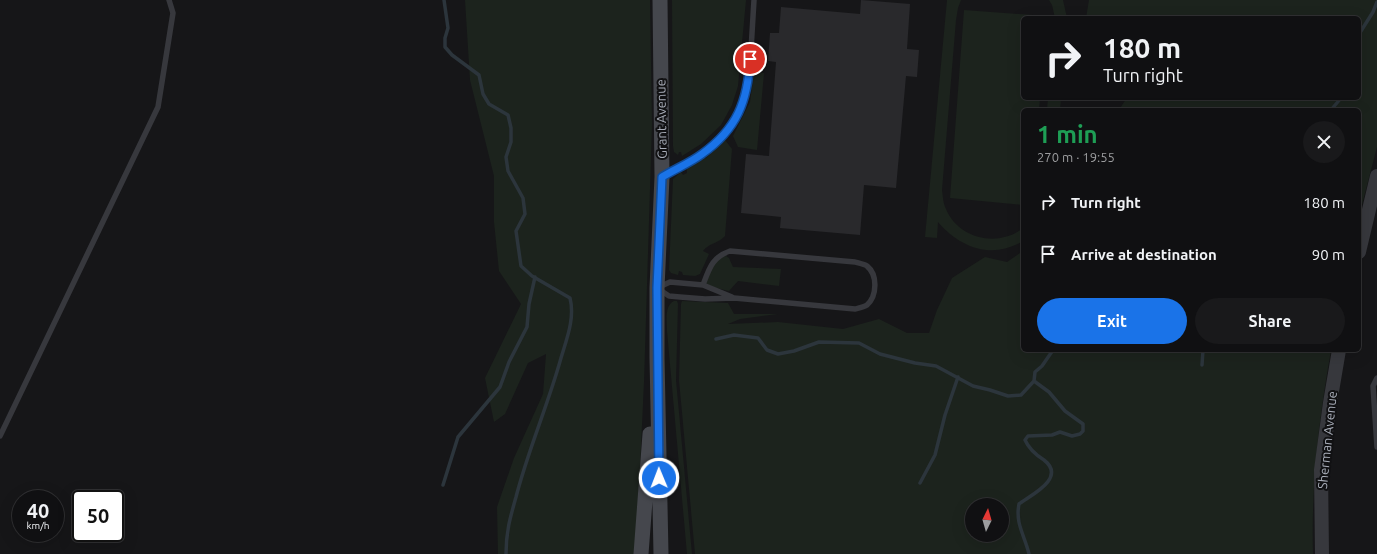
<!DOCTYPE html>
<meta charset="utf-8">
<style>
:root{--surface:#101012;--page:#19191b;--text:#f1f3f6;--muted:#9c9d9f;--line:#303032;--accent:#1a73e8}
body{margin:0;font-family:Ubuntu,sans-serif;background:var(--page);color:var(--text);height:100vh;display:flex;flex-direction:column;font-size:15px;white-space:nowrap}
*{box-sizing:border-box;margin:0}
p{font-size:13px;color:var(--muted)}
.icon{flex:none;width:22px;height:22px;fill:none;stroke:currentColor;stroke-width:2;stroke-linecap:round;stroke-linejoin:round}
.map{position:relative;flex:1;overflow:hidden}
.panel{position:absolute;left:1021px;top:108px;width:340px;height:244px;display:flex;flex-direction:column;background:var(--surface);border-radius:6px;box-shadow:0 4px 16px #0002,0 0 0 1px var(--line)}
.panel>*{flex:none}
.banner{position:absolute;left:1021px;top:16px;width:340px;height:84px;border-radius:6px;box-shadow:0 4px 16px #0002,0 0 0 1px var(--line);background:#101012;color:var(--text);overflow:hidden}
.needle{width:26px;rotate:5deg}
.fabs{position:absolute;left:965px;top:498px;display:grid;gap:8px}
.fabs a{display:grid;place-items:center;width:44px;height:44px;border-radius:50%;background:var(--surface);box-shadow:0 4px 16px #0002,0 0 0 1px var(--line);font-size:20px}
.speed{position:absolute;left:12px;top:490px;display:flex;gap:8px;font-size:20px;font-weight:700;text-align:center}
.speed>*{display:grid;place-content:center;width:52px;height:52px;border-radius:50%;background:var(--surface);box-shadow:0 4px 16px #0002,0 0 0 1px var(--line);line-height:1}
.speed small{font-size:10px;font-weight:400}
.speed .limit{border:2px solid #111;border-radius:6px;background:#fff;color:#111}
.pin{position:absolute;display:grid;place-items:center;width:34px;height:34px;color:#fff;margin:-17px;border:2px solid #fff;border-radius:50%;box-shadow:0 1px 4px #0007}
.me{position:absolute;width:44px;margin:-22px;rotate:359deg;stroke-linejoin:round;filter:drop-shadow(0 0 3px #0008)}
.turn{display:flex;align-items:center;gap:14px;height:84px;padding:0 16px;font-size:18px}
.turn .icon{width:52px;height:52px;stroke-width:2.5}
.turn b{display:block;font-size:28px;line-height:34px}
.round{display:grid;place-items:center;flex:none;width:42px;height:42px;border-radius:21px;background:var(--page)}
.headline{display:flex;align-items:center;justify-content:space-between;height:68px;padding:0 16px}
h1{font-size:24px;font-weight:700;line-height:30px;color:#1e9e55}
.primary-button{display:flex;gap:8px;margin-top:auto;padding:8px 16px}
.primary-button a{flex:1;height:46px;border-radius:24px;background:var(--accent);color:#fff;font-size:16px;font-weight:700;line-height:46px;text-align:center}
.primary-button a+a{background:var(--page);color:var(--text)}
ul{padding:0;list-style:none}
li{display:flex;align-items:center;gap:12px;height:52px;padding:0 16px}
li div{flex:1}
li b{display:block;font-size:15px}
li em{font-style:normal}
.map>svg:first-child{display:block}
.green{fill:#1c231d;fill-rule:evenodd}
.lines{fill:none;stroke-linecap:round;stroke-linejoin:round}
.stream{stroke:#2c353c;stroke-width:3.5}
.building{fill:#29292c}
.service{stroke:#37383d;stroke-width:5.5}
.tertiary{stroke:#37383d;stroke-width:14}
.secondary{stroke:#45474d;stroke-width:15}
.route-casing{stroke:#114b97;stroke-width:10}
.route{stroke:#1a73e8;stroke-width:7}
.labels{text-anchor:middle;stroke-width:4;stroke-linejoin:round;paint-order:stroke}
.street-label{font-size:13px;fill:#a8adb8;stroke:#111113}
</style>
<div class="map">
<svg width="1377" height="554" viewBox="0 0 1377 554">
<rect width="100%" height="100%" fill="#161618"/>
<!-- green -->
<path class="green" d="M465 0H650L652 124 644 382 636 554H498L497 507 514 458 543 394 546 354 528 363 505 414 494 422 485 378 521 304 499 271 494 222V176L470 80Z
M672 0H746L738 86 732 105 721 125 701 144 682 156 681 152H679L678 155 674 152 673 146Z
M947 0H961L958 8 956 20 942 190C943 197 943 203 946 209 958 239 999 248 1023 228V241C993 260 960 248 938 222L937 238 925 237Z
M1049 0H1063L1067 18H1055L1052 5Z
M1089 0H1377V147L1359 216V110H1119L1126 99 1117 98H1359V18H1086Z
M964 10 1046 16V18H1023V98H1040L1039 110H1023V205L950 198Z
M754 72 764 73 757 150 738 147 733 136 750 102Z
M1048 98H1061L1060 110H1047Z
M725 140 732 149 725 236C719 243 709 243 703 251L709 254 700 274 695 276 683 275 682 272 679 271 678 275 671 273 669 270 673 179 681 172 683 175 687 173V169L707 157Z
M1023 251V350H1331C1319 418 1311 485 1313 554H695L679 380 681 304 682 301 728 303 734 314H778L740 319 728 324 778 322 843 329 879 319 907 333H929L937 310 952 278 985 257 1007 262ZM972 505H1002V535H972Z
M726 256 729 258 733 267 781 269 779 286 738 281 729 291 711 287 706 283C710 273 714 258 726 256Z
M674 301H677L678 304 676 380 692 554H687L667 331C667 322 664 306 674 301Z"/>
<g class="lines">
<!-- stream -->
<path class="stream" d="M444 0 448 28 445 38V47L452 55 479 75 483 94 489 104 508 115 511 128V142L506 157 508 171 523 198 525 214 516 231 521 266 532 276 570 298C575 318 567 338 561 358 548 405 528 450 516 497 510 518 506 532 506 554
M1361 31 1373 12 1377 2
M1359 72 1360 71
M1331 110 1341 98
M716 339 734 335 758 338 767 350 778 354 794 351 819 342 859 343 880 354 915 363 936 366 973 386 990 390 1008 396 1021 395 1034 381
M1202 365 1203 350
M920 483 935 455 945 415 958 377
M443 485 458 437 500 387 509 362 527 327 529 304 535 277
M1029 554C1025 536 1015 524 1019 504 1031 495 1067 478 1044 460 1036 455 1029 449 1025 440L1028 436 1052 435 1060 432 1072 436 1080 434 1083 431V424L1065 411 1049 392 1034 381 1035 372 1042 366 1053 350"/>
</g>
<!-- building -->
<path class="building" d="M861 0 910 4 907 49 919 50 917 77 906 76 896 188 864 185 860 235 780 228 781 217 741 213 746 154 769 156 776 62 768 61 770 33H779L781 7 860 14Z"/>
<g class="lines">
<!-- service -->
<path class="service" d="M664 176 702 154 723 136 736 119 743 103 749 83 754 0
M730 251 855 262C858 263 864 264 867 266 878 275 877 296 867 305 864 307 859 308 855 309L734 298 705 299 680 297 669 296 657 288 670 282 703 285C709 269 712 257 730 251Z
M703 285 732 297
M1377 378 1373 386 1377 447
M0 436 158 107 173 13 169 0"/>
<!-- tertiary -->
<path class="tertiary" d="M1359 252 1377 176
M1322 554 1321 470 1330 403 1339 350"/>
<!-- secondary -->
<path class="secondary" d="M660 0 662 177 657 288V358L661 554
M641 554 650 434"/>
</g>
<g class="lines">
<defs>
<path id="route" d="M659 478 657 288 662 177C675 169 690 163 702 154 737 129 748 101 750 59"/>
</defs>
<!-- route casing -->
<use href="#route" class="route-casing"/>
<!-- route -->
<use href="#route" class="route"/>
</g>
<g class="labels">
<!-- street labels -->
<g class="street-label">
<text transform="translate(661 119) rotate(-91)" y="5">Grant Avenue</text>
<text transform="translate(1327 440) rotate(-84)" y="5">Sherman Avenue</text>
</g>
</g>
</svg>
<div class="fabs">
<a><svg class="needle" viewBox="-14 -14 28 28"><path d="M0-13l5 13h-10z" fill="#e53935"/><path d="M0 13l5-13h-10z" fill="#9c9d9f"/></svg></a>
</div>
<div class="speed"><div>40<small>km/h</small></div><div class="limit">50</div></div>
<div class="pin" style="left:750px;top:59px;background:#d93025"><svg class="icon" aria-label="arrive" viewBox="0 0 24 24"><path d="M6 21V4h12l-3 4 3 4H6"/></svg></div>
<svg class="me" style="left:659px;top:478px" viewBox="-20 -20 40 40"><circle r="17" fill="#1a73e8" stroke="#fff" stroke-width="3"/><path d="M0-11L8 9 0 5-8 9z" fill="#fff"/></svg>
<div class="banner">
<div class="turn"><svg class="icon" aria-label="right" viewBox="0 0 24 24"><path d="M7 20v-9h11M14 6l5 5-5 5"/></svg><div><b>180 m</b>Turn right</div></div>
</div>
<section class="panel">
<div class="headline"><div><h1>1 min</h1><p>270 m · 19:55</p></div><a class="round"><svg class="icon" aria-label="close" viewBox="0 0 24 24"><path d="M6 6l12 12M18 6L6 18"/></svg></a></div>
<ul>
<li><svg class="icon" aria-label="right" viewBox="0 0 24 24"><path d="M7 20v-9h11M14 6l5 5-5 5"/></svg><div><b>Turn right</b></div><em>180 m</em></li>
<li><svg class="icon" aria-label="arrive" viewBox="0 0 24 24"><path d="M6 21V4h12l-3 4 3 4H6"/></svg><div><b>Arrive at destination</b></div><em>90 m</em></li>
</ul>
<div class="primary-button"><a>Exit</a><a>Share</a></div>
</section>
</div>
